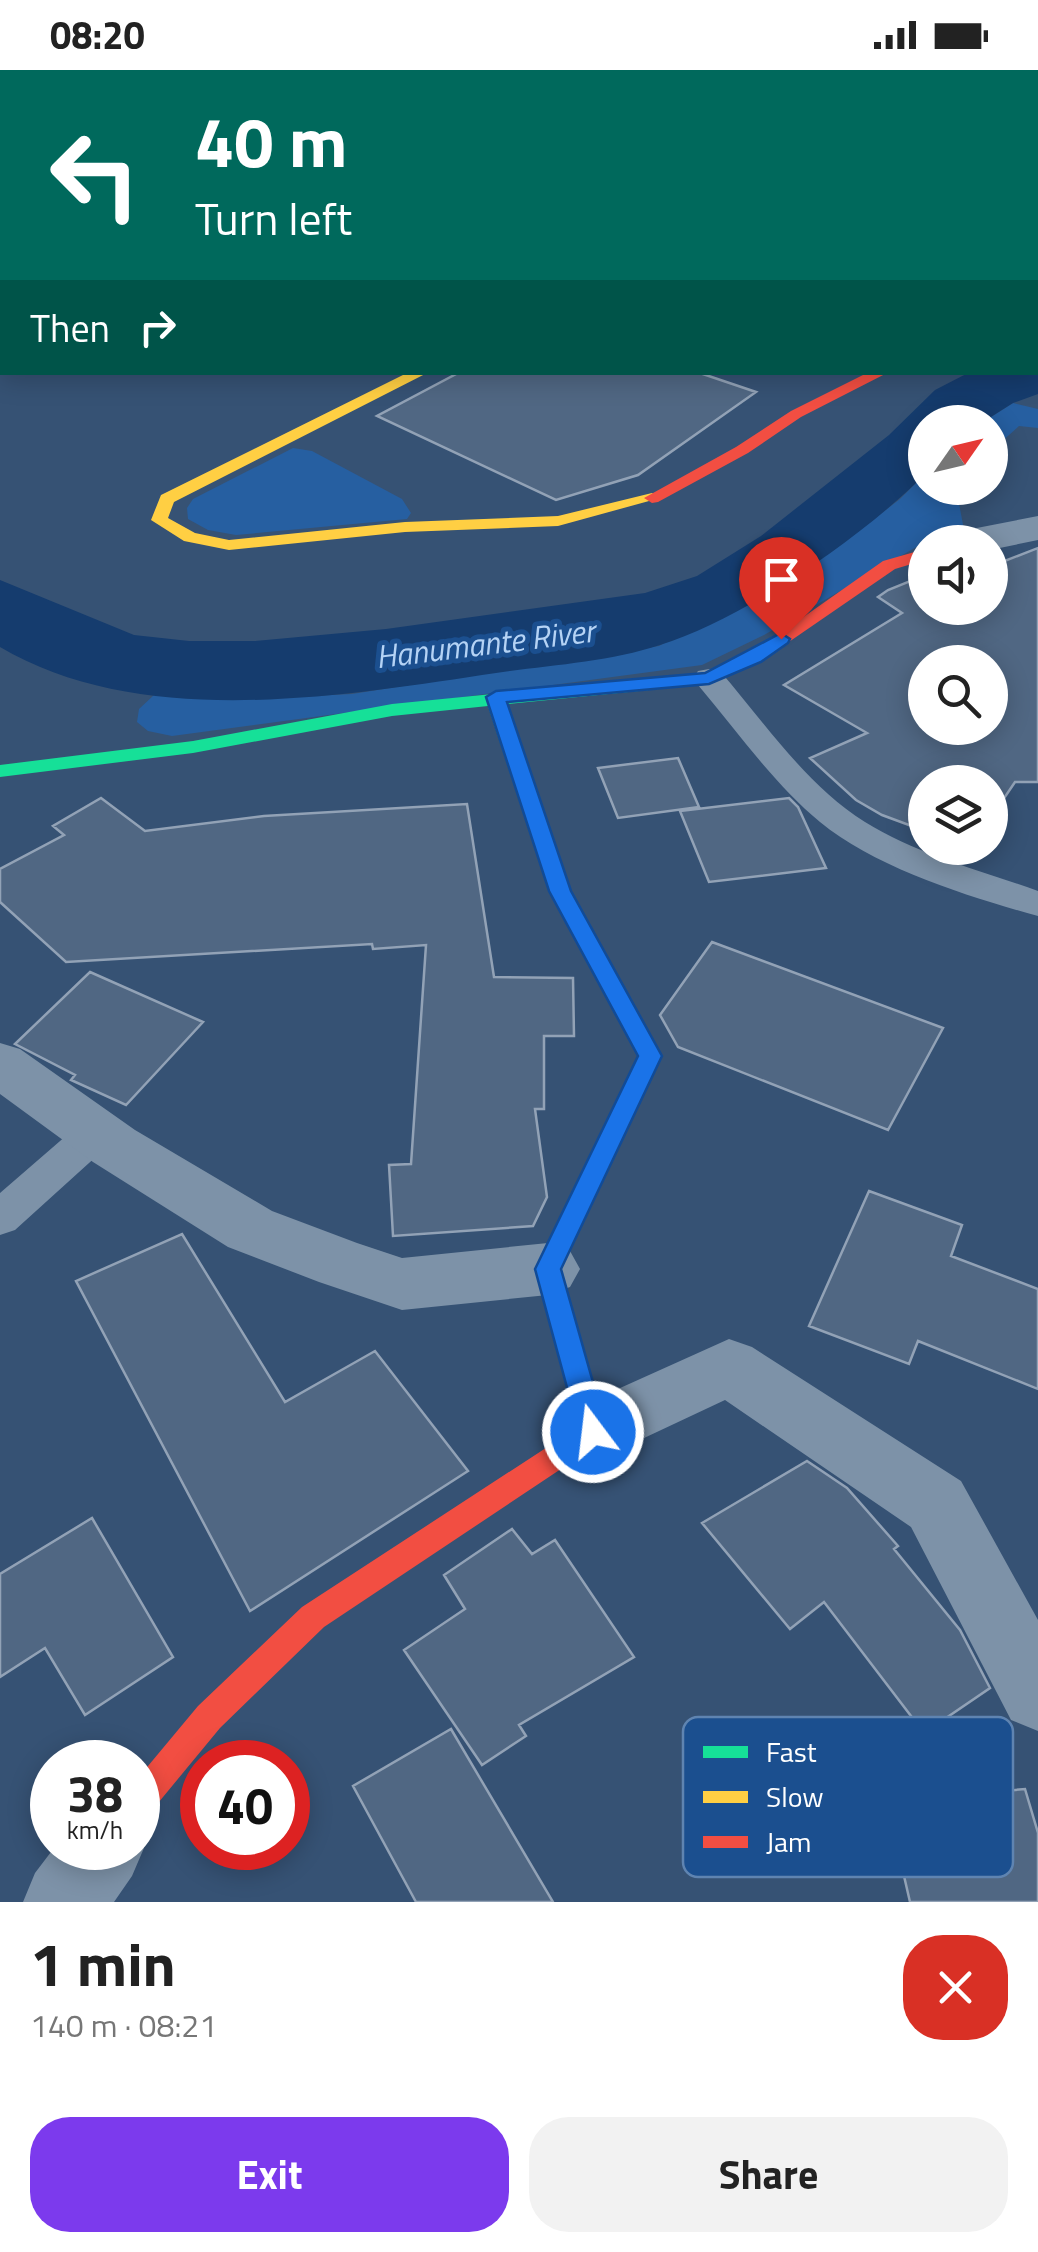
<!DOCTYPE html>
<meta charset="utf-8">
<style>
:root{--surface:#fff;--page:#f2f2f2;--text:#222;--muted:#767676;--accent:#7c3aed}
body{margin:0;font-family:"Titillium Web",sans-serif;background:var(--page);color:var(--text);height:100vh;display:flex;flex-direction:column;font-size:38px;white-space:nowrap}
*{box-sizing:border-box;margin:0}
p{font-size:32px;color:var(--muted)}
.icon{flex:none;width:55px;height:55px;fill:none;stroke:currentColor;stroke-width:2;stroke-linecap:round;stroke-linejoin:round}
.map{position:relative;height:1832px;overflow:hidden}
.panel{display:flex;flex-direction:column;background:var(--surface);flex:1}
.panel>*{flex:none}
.guide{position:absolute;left:0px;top:0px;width:1040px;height:305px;box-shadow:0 5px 25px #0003;background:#00695c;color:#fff;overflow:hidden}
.needle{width:65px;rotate:56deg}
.controls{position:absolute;left:908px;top:335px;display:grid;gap:20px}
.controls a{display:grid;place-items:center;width:100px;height:100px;border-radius:50%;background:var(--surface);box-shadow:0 5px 25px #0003;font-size:50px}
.speed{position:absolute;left:30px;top:1670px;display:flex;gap:20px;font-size:50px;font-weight:700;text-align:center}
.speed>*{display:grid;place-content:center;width:130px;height:130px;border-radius:50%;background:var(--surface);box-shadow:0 5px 25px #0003;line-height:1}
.speed small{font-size:25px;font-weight:400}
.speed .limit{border:15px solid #d22;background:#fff;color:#111}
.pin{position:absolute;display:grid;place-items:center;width:85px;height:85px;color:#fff;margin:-102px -42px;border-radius:50% 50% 50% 0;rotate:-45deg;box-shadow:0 0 10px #0007}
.pin .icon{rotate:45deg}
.me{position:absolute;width:110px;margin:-55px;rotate:345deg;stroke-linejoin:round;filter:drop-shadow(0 0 8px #0008)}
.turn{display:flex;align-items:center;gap:35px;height:210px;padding:0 30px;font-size:45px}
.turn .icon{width:130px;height:130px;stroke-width:2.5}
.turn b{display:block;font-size:70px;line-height:85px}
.then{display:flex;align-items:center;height:95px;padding:0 30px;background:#0003;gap:20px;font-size:38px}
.round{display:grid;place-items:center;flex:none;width:105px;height:105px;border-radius:40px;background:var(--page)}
.overview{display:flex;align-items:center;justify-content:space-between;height:170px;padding:0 30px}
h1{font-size:60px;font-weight:700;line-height:75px}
.button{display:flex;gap:20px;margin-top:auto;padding:20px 30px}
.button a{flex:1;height:115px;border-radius:40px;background:var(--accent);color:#fff;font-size:40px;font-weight:700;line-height:115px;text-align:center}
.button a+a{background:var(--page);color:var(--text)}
.status{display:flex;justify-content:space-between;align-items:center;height:70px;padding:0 50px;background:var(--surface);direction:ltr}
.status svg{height:28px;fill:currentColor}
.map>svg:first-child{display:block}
.green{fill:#265fa1}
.water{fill:#153c6e}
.building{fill:#506783;stroke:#92a2b6;stroke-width:2.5;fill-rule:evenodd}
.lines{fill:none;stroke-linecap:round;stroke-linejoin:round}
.lane{fill:#7d92a8;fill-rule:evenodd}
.street{fill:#7d92a8;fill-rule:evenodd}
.fast{fill:#16e098;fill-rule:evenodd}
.slow{fill:#ffcf43;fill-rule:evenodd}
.jam{fill:#f24e42;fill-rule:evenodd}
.route{fill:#1a73e8;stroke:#114b97;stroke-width:2.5}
.labels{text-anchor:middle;stroke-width:10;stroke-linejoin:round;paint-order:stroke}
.far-water-label{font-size:32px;font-style:italic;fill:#b5d3f5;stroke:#1b4f8f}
.key{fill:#1b4f8f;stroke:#5f84b1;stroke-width:2.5}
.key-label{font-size:28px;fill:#fff}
</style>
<div class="status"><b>08:20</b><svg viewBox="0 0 49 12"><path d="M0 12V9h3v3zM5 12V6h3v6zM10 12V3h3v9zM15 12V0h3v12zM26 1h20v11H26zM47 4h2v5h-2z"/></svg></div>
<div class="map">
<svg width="1038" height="1832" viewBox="0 0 1038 1832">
<rect width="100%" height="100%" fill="#365274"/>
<!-- green -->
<path class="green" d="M1013 333 1038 339V358L1019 356 990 382V352H983Z
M293 378 312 381 402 429 411 443 407 449 236 465 208 460 188 449 187 438 193 429Z
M925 404V418H960L957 423 965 465 925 472 764 565 702 595 172 666 148 661 137 652 139 639 154 625 251 629 352 624 659 576 830 483 900 429Z"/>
<!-- water -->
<path class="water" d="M1038 270V324L1013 333 983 352H925V404C863 467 744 549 660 575 609 592 550 595 496 603 342 626 142 661 0 577V510L134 565 189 571H255L386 559 645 523 697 506 761 466 889 365 935 320 968 303 1038 302Z"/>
<!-- building -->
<path class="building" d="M460 302H697L756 322 638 405 556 430 377 346Z
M1038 478V712H1015L990 749V712H925V761L882 745 856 730 810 688 867 663 784 615 902 543 878 527 888 520 925 505V538H990V484L1002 492ZM925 592H990V658H925Z
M678 688 699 737 618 748 598 698Z
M101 728 145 761 264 746 467 734 494 907 573 908 574 966H544V1039H535L547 1127 533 1156 393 1166 389 1095 411 1094 426 875 373 879 372 874 66 892 0 832V799L64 765 53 756Z
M789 728 798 737 826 798 709 812 680 741Z
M712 872 943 958 888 1060 678 977 660 945Z
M90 902 203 952 126 1035 71 1010 75 1005 15 974Z
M869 1121 962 1155 951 1186 1038 1219V1319L918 1271 909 1294 809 1256Z
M182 1164 285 1332 375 1281 468 1401 250 1541 76 1211Z
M807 1391 847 1418 898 1476 894 1479 960 1560 990 1618 924 1663 824 1532 790 1559 702 1453Z
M92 1448 173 1587 85 1645 45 1578 0 1607V1504Z
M512 1459 532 1484 555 1470 634 1587 519 1655 526 1666 482 1695 404 1580 465 1539 444 1505Z
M451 1659 553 1832H416L353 1716Z
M1025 1719 1038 1763V1832H910L887 1732Z"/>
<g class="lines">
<!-- lane -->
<path class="lane" d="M709 599 720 601C765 653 806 715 865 752 918 785 980 800 1038 821V846C969 827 876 798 820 752 773 713 737 661 698 615L693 608 698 601Z
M96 1048 110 1052 116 1063 110 1074 15 1160 0 1165V1123L82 1052Z"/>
<!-- street -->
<path class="street" d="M519 0H551L552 2H521Z
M1038 446V470L990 480V472H945L951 463Z
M0 973 20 979 135 1060 272 1141 357 1173 402 1188 548 1173 570 1181 580 1199 570 1217 548 1225 402 1240 319 1212 228 1177 93 1092 0 1024Z
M729 1269 752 1277 961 1411 1038 1550V1661L1011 1650 911 1457 725 1330 593 1392 569 1383 559 1362 569 1341Z
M138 1762 144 1778 132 1806 114 1832H23L35 1803 54 1778H138Z"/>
<!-- fast -->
<path class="fast" d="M777 567 783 568V576L761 592 709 614 507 634 571 821 662 986 561 1199 592 1308 588 1316 578 1320 568 1316 564 1308 535 1199 638 986 549 821 488 636 392 646 193 683 0 707V695L193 671 392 634 705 603Z"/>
<!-- slow -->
<path class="slow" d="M409 302H429L174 432 168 448 195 463 229 470 405 452 558 446 652 423 660 428 558 456 405 462 229 480 184 471 151 450 161 425Z"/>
<!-- jam -->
<path class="jam" d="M869 302H889L801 347 748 383 658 432 652 433 644 428 736 377 791 341Z
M925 479V490L895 499 783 576 777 577 768 572 883 491Z
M578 1296 588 1300 592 1308 607 1362 603 1371 324 1557 220 1658 149 1744 138 1749V1708L198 1636 302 1537 578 1357 564 1308 568 1300Z"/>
</g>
<!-- route -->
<path class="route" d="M781 563 790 569 788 573 761 592 709 614 507 632 571 821 662 986 561 1199 607 1362 603 1371 593 1375 583 1371 579 1362 535 1199 638 986 549 821 486 627 496 621 705 603Z"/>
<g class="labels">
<!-- far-water labels -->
<g class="far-water-label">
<text transform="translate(485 574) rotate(-7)" y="11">Hanumante River</text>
</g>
</g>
<!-- legend -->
<rect x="683" y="1647" width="330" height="160" rx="15" class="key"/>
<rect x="703" y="1676" width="45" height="12" fill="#16e098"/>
<rect x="703" y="1721" width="45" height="12" fill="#ffcf43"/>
<rect x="703" y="1766" width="45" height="12" fill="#f24e42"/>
<g class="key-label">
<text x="766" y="1692">Fast</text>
<text x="766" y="1737">Slow</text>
<text x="766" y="1782">Jam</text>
</g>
</svg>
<div class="controls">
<a><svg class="needle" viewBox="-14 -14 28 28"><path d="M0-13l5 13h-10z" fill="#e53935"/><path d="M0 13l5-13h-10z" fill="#767676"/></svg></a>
<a><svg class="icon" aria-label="sound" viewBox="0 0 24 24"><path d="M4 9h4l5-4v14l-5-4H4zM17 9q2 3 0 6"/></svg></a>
<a><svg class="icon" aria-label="search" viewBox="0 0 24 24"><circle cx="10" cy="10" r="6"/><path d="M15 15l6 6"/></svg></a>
<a><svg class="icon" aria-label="layers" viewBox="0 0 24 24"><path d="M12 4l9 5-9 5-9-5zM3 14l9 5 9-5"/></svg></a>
</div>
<div class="speed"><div>38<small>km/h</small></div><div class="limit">40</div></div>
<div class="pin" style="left:781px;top:569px;background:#d93025"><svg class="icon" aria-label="arrive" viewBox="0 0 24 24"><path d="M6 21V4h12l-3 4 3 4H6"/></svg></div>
<svg class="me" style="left:593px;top:1362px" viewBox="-20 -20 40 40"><circle r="17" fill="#1a73e8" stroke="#fff" stroke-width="3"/><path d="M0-11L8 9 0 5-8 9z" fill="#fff"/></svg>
<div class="guide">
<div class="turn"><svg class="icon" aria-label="left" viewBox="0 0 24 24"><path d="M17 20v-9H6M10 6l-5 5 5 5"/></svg><div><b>40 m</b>Turn left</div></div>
<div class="then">Then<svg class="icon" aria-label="right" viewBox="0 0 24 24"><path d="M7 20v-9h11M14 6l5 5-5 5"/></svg></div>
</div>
</div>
<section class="panel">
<div class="overview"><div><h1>1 min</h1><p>140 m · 08:21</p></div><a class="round" style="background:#d93025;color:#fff"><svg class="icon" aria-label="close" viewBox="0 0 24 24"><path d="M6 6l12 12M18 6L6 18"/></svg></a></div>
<div class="button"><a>Exit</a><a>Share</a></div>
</section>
